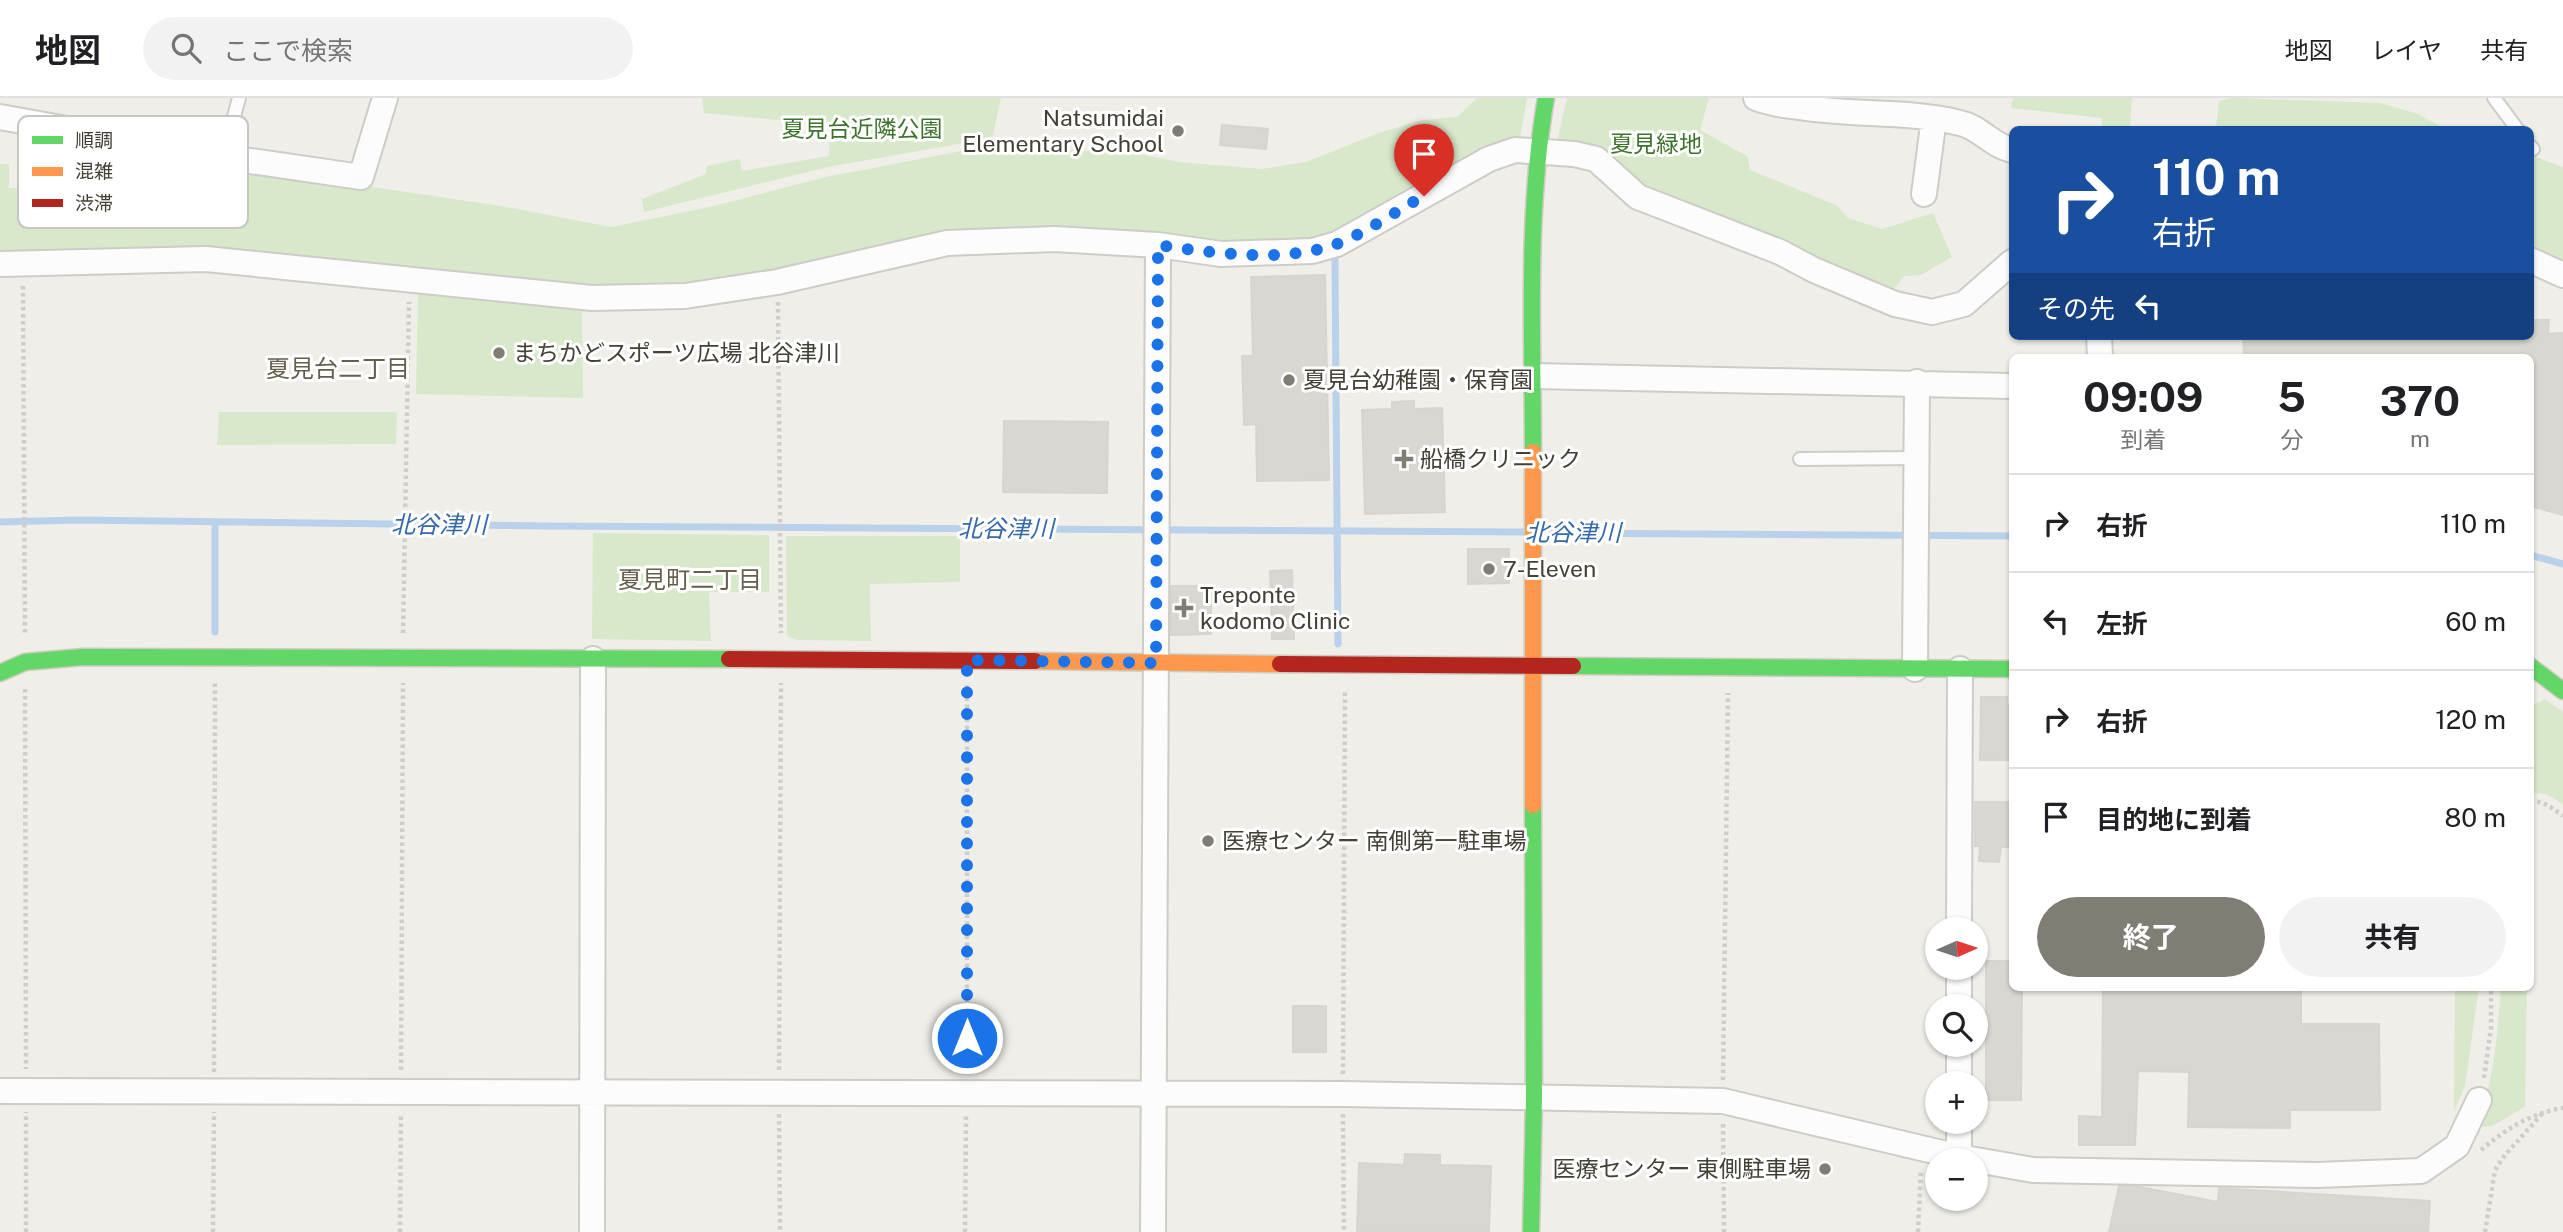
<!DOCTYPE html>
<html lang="ja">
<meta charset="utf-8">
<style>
:root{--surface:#fff;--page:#f2f2f2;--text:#202124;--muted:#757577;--line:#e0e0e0;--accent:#807d74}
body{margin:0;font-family:"Public Sans","Noto Sans JP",sans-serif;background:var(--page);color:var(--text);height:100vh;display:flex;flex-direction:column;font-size:26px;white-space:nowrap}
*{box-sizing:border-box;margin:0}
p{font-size:23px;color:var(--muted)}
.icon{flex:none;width:38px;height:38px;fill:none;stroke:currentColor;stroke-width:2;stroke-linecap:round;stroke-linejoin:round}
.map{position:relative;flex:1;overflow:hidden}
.panel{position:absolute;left:2009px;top:256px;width:525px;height:637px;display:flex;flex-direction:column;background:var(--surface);border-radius:10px;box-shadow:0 2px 5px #0004}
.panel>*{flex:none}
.banner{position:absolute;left:2009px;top:28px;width:525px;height:214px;border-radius:10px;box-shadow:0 2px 5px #0004;background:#1a4fa0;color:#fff;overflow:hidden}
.needle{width:46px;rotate:87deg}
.fabs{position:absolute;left:1925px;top:819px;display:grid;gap:14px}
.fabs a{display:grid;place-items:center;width:63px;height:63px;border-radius:50%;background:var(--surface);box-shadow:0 2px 5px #0004;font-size:35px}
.pin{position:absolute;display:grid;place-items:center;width:60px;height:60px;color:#fff;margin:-72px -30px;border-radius:50% 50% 50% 0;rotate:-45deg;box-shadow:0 0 7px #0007}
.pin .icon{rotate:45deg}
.me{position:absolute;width:77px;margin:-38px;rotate:0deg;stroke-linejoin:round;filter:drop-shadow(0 0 5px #0008)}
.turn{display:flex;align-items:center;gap:24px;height:147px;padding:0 28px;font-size:32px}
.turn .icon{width:91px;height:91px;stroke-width:2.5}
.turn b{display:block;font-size:49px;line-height:60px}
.then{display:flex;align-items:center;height:66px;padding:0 28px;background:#0003;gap:14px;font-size:26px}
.eta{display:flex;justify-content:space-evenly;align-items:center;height:119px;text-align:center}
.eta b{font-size:42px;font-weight:700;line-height:49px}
.cta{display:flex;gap:14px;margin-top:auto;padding:14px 28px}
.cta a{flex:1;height:80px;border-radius:42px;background:var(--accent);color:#fff;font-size:28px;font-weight:700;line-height:80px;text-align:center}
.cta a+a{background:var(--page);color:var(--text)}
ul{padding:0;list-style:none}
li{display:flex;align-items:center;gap:21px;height:98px;padding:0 28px;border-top:2px solid var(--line)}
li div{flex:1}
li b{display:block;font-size:26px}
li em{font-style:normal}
header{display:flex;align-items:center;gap:42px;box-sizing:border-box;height:98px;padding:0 35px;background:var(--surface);border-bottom:2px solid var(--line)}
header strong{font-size:33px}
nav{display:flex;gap:38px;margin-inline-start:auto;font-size:24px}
.search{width:490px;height:63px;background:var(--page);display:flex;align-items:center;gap:18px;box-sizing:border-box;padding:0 24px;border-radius:38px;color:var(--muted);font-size:26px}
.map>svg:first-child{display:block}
.green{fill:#d8e8ca}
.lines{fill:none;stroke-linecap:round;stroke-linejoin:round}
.stream{stroke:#bad1eb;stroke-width:7}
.building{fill:#d8d7d1;stroke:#d7d5cf;stroke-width:2}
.lane-casing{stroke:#cdccc7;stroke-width:16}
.street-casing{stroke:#cdccc7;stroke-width:28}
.fast-casing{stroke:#ceccc0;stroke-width:19}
.slow-casing{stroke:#ceccc0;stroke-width:19}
.jam-casing{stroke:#ceccc0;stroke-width:19}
.path{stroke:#d0ceca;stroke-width:4.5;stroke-dasharray:3.5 3.5;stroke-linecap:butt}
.lane{stroke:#fdfcfc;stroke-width:12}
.street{stroke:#fdfcfc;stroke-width:24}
.fast{stroke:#63d668;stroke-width:16}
.slow{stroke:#ff974d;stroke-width:16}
.jam{stroke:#b3261e;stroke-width:16}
.route{stroke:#1a73e8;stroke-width:12;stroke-dasharray:0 21.6}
.poi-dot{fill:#807d74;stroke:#fff;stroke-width:2.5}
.labels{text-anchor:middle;stroke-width:6;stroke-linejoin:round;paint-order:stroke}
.poi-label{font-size:23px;fill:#444035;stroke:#fff;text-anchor:start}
.park-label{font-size:23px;fill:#3d732c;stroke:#fff}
.neighbourhood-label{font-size:24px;fill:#665f4d;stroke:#fff}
.water-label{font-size:24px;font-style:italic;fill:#3469aa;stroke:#fff}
.key{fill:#fff;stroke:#c7c6c2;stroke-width:2}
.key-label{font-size:19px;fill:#444035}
</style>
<header>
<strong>地図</strong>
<div class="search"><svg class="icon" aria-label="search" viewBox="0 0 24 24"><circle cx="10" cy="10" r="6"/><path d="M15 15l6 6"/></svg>ここで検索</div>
<nav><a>地図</a><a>レイヤ</a><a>共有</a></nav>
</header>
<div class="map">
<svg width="2563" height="1134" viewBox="0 0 2563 1134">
<rect width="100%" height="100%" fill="#efeee9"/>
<!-- green -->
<path class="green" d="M702 0H1001L992 40 828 69 644 114 642 101 706 76 707 68 740 61 742 73 829 58 830 27 704 15Z
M1477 0H1527L1519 46 1333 138 1284 148 1053 133 684 192 0 159V66H9V90L142 87 145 55 507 109 611 129 714 108 826 79 993 47 1087 53 1120 52 1179 64 1262 71 1306 64 1379 35 1423 22 1457 19Z
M1567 0H1709L1700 32 1747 58 1750 72 1836 107 1848 120 1882 131 1933 115 1952 159 1921 177 1904 178 1891 195 1643 93 1556 48Z
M2013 0H2132L2130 31H2102V20L2011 10Z
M2232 0 2381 5 2418 16 2446 31H2216L2219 3Z
M2530 57 2563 69V169L2531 154Z
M418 192 582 213 583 300 416 296Z
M219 314H397L396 346 217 347Z
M593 435 769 437V494H709L711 543 592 541Z
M786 438H960V484L870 486 871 543 797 542 787 538Z
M2545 601 2563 614V707C2553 698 2544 694 2531 695V608Z
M2455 889H2479L2465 988 2454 1013Z
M2501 889H2527L2525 1009 2492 1028 2480 1029 2478 1023C2495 981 2497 934 2501 889Z"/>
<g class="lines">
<!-- stream -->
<path class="stream" d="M1335 161 1338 546
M0 424 78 422 543 428 1525 434
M1541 435 2012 438
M2530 457 2563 466
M215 534V424"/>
</g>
<!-- building -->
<path class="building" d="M1222 27 1268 31 1266 51 1220 47Z
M1325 177 1329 382 1257 383 1256 326 1244 327 1242 258H1253L1251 179Z
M2530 222H2549L2548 236 2563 235V417L2530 408V259H2244L2243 238H2530Z
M1414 303V311L1442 310 1445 414 1365 416 1362 312 1392 311V304Z
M1004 323 1108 324 1107 395 1003 394Z
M1468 451H1509V485L1468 486Z
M1292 472 1294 541H1272L1270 473Z
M1171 488H1211V536L1171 537Z
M1981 599H2007V606L2012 607V662H1980Z
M1975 704H2012V749H2001L1999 764 1979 763 1980 748H1975Z
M1986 863H2012V889H2022L2021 1002H1986Z
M2103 889H2301V926H2379L2380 1012H2290V1030L2188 1029 2189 974 2138 973 2135 1047H2079V1018L2102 1019Z
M1293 908H1326V954H1293Z
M1405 1056 1440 1057V1067L1491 1068 1489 1134H1357L1359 1065 1404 1067Z
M2119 1088 2140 1089 2218 1104 2219 1090 2430 1103 2428 1134H2109Z"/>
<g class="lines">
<defs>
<path id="lane" d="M2494 0 2518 32
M2530 48 2533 51
M223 59 239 0
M1800 361 1916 360"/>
<path id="street" d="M1756 0C1770 6 1784 7 1799 9 1852 18 1907 12 1960 25 1980 29 1992 48 2012 52
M0 19 223 59 361 79 385 0
M1924 96 1934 20
M2530 162 2563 177
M0 166 206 161 592 200 685 198 777 184 947 145 1054 141 1158 147 1221 156 1312 153 1337 146 1489 61 1515 52 1574 56 1596 61 1638 99 1780 154 1814 172 1895 206 1932 214 1964 206 2012 164
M2099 238 2100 259
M1533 278 2012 288
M1915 571 1917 284
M1959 831 1960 571
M1959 908V870
M1959 985V947
M0 993 1343 996 1723 1003 1959 1059 2033 1072 2317 1077 2421 1073 2457 1048 2479 1002
M1959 1059V1024
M592 1134 593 561
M1153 1134 1158 147"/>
<path id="fast" d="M1533 354C1533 237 1526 116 1546 0
M1573 568 2012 571
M2530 568 2563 593
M0 575 25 564 83 559 729 561
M1531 1134 1534 1000 1533 707"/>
<path id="slow" d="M1035 563 1280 566
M1533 707V354"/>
<path id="jam" d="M729 561 1035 563
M1280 566 1573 568"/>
</defs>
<!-- lane casing -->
<use href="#lane" class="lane-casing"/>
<!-- street casing -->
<use href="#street" class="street-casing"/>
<!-- fast casing -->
<use href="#fast" class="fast-casing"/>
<!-- slow casing -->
<use href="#slow" class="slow-casing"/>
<!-- jam casing -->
<use href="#jam" class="jam-casing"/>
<!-- path -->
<path class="path" d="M23 188 25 537
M778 204 781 535
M403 535 409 204
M25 591 26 971
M2530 703C2545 703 2552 710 2563 718
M401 972 403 585
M779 972 781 585
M214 974 215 584
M967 974V587
M1343 976 1345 593
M2484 980 2491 930V889
M1723 982 1728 595
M779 1016 780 1134
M1343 1016 1344 1134
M1723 1026 1724 1134
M2481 1052C2506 1031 2531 1015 2563 1010
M26 1134V1014
M213 1134 214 1014
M400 1134 401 1016
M965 1134 966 1018
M1918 1134 1921 1071
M2485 1134 2495 1072 2505 1057 2542 1016"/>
<!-- lane -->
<use href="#lane" class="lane"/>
<!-- street -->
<use href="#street" class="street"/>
<!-- fast -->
<use href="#fast" class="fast"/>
<!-- slow -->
<use href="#slow" class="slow"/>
<!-- jam -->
<use href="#jam" class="jam"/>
</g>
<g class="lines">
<!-- route -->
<path class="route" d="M967 940V562L1156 565 1158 147C1212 155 1281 165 1334 147 1361 138 1398 112 1424 98"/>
</g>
<!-- markers -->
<g class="poi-dot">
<circle cx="1178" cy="33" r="7"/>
<circle cx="499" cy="255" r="7"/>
<circle cx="1289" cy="282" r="7"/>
<path d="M1400.5 350.5h7v7h7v7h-7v7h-7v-7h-7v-7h7z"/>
<circle cx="1489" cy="471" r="7"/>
<path d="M1180.5 499.5h7v7h7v7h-7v7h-7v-7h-7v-7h7z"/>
<circle cx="1208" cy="743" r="7"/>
<circle cx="1825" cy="1071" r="7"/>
</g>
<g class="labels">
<!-- poi labels -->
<g class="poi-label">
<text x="1164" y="28" text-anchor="end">Natsumidai<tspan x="1164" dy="26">Elementary School</tspan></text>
<text x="513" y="263">まちかどスポーツ広場 北谷津川</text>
<text x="1303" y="290">夏見台幼稚園・保育園</text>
<text x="1420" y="369">船橋クリニック</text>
<text x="1503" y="479">7-Eleven</text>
<text x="1200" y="505">Treponte<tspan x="1200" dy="26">kodomo Clinic</tspan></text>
<text x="1222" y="751">医療センター 南側第一駐車場</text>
<text x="1811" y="1079" text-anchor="end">医療センター 東側駐車場</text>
</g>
<!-- park labels -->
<g class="park-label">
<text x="862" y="39">夏見台近隣公園</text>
<text x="1656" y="54">夏見緑地</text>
</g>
<!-- neighbourhood labels -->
<g class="neighbourhood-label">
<text x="338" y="279">夏見台二丁目</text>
<text x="690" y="490">夏見町二丁目</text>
</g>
<!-- water labels -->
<g class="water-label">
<text x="439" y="435">北谷津川</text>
<text x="1006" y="439">北谷津川</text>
<text x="1573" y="443">北谷津川</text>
</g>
</g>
<!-- legend -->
<rect x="18" y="18" width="230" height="112" rx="10" class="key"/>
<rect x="32" y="38" width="31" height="8" fill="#63d668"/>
<rect x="32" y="69" width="31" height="9" fill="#ff974d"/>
<rect x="32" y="101" width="31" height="8" fill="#b3261e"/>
<g class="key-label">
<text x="75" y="49">順調</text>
<text x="75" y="80">混雑</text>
<text x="75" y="112">渋滞</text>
</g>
</svg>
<div class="fabs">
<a><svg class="needle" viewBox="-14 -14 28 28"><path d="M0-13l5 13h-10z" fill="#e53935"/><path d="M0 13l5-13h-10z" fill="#757577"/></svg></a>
<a><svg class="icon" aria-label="search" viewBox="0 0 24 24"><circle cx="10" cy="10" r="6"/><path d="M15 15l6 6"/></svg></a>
<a>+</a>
<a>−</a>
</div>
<div class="pin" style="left:1424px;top:98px;background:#d93025"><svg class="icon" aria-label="arrive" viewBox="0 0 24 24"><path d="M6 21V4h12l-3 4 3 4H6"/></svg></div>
<svg class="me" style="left:967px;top:940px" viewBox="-20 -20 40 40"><circle r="17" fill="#1a73e8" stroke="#fff" stroke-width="3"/><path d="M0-11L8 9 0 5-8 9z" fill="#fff"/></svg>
<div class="banner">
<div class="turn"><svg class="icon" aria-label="right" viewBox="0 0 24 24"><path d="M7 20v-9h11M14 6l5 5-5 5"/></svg><div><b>110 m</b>右折</div></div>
<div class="then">その先<svg class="icon" aria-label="left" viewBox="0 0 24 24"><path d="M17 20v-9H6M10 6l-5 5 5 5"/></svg></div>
</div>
<section class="panel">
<div class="eta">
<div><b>09:09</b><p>到着</p></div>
<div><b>5</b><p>分</p></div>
<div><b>370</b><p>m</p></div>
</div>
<ul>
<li><svg class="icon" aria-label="right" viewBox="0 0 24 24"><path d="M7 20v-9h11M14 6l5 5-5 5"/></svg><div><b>右折</b></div><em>110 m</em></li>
<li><svg class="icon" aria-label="left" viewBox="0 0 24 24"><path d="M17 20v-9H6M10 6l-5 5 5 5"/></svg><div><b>左折</b></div><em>60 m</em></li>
<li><svg class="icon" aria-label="right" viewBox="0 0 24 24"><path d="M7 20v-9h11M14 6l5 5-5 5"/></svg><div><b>右折</b></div><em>120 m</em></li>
<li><svg class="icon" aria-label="arrive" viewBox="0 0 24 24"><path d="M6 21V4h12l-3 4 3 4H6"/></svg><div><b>目的地に到着</b></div><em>80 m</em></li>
</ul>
<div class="cta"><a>終了</a><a>共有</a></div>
</section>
</div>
